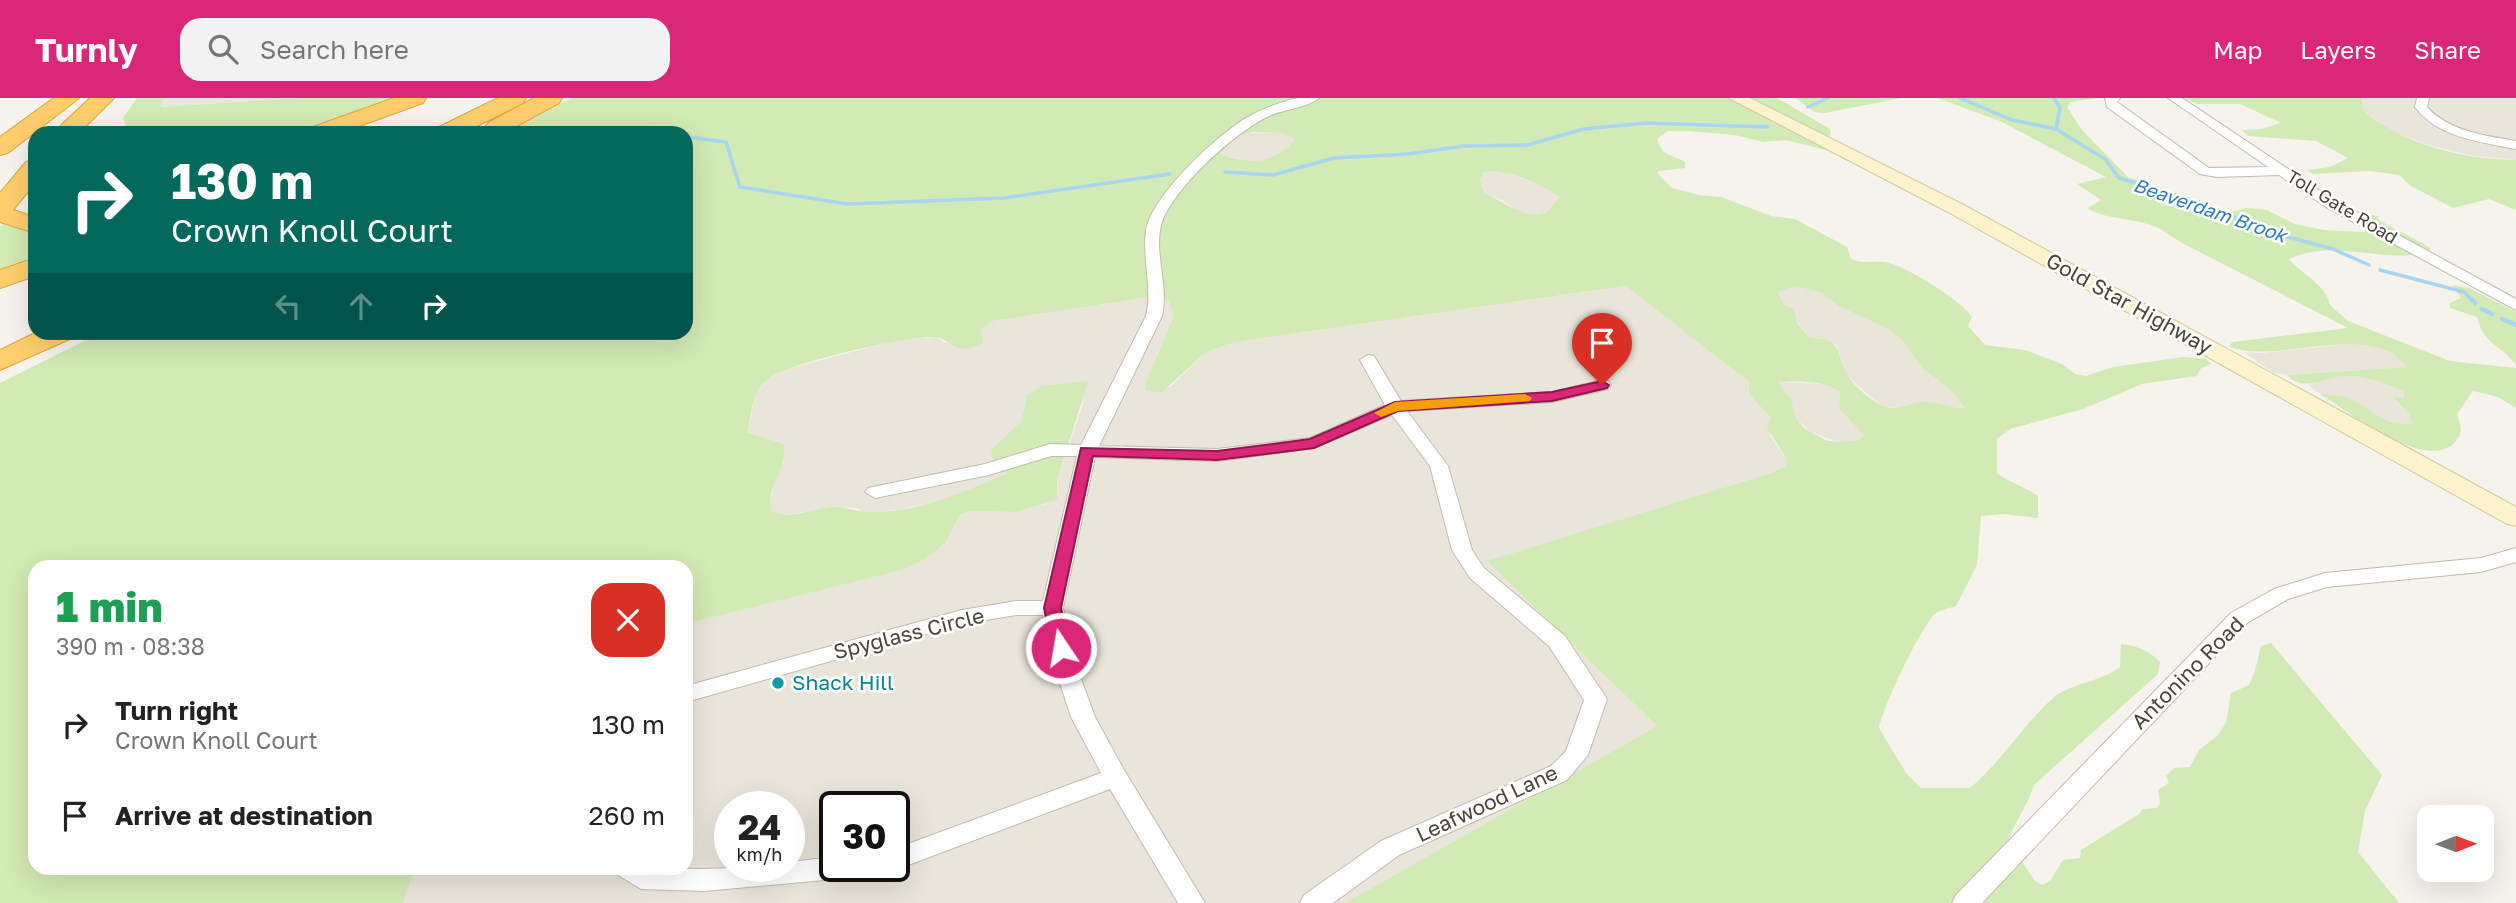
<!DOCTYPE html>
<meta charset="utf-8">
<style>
:root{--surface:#fff;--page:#f2f2f2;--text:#222;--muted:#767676;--accent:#db2777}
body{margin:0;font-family:"Golos Text",sans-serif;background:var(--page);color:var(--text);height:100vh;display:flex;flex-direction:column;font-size:26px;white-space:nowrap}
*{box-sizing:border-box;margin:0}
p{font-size:23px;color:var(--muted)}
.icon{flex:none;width:38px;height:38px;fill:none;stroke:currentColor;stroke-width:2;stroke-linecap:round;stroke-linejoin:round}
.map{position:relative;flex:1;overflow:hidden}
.drawer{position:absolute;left:28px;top:462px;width:665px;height:315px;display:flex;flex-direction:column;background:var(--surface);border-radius:21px;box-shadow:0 7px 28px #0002}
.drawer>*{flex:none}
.hud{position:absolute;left:28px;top:28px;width:665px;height:214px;border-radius:21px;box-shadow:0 7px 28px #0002;background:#00695c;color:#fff;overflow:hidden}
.needle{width:46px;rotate:89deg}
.tools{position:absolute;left:2417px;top:707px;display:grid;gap:14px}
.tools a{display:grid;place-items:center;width:77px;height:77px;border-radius:14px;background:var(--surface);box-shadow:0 7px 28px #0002;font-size:35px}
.speed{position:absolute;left:714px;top:693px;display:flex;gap:14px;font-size:35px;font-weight:700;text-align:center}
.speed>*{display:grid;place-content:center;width:91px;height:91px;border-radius:50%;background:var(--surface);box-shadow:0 7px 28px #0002;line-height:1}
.speed small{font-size:18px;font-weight:400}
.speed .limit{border:4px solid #111;border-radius:10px;background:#fff;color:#111}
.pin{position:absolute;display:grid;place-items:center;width:60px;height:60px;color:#fff;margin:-72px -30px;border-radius:50% 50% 50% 0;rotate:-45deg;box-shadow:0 0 7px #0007}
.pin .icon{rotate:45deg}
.me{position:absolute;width:77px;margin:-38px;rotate:348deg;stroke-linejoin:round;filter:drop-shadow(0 0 5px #0008)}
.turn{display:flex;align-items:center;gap:24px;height:147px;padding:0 28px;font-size:32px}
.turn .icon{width:91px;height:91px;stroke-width:2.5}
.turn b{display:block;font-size:49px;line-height:60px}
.lanes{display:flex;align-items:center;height:66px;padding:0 28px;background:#0003;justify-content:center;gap:35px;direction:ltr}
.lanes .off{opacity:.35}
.round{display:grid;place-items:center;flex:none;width:74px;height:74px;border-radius:21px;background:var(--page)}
.headline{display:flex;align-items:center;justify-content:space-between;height:119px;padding:0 28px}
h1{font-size:42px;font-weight:800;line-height:52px;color:#1e9e55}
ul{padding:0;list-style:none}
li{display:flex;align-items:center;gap:21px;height:91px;padding:0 28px}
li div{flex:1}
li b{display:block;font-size:26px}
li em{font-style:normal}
header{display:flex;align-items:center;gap:42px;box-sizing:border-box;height:98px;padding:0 35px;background:var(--accent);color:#fff}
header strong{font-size:33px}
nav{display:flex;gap:38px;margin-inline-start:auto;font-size:24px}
.search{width:490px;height:63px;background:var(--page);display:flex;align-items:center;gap:18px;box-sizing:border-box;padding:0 24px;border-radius:21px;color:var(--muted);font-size:26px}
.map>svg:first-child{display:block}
.residential{fill:#eae5da;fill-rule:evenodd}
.green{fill:#d2eab5;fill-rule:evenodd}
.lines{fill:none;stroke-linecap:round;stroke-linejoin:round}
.stream-far1{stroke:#a9d4f2;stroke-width:3.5}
.stream{stroke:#a9d4f2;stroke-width:4.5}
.street-casing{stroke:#c2bbae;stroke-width:2}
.secondary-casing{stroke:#d6c79b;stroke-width:2}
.highway-casing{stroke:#e0a43c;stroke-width:2}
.street{fill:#fff;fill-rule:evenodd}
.secondary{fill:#fff3cd;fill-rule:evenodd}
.highway{fill:#ffcf6e;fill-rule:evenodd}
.route{fill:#db2777;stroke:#8e194d;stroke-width:2}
.slow{fill:#f59e0b}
.culture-dot{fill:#0f9aa8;stroke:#fff;stroke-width:2.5}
.labels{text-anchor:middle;stroke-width:5;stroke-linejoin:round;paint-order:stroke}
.far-street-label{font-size:18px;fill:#4b4439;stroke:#fff}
.far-water-label{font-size:19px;font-style:italic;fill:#2e7ab2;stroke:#fff}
.street-label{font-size:21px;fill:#4b4439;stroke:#fff}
.culture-label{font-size:21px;fill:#0d838f;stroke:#fff;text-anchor:start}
</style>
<header>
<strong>Turnly</strong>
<div class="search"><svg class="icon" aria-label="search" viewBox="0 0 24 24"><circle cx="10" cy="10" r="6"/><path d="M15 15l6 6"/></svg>Search here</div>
<nav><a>Map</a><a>Layers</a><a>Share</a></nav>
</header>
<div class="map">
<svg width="2516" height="805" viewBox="0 0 2516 805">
<rect width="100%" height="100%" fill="#f6f3ec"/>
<!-- residential -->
<path class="residential" d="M165 0H300L158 9Z
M2362 0H2516V62L2474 58 2431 48 2393 34 2363 12Z
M1246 35H1282L1295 40 1293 45 1284 53 1268 63H1247L1222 57 1221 55 1236 39Z
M1492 73H1501L1548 90 1560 99 1546 116 1524 117 1502 102 1485 96 1480 82 1483 75Z
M1627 188 1749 284V296L1771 320 1770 338 1788 363 1785 368 1771 375 1488 463 1657 628 1345 805H403L415 770H686V526L902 472 950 437 961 416 971 413 1014 414 1032 407H1044L1058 391 1057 382 1084 303 1034 294 1027 297 1021 324 992 360 1009 375 948 401 899 412 864 415 857 410 828 409 794 416 779 417 772 413 770 407 775 382 784 362V346L748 336 755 297 767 281 787 271 897 242 937 239 945 245 981 231 993 223 1156 198 1170 202 1174 217 1145 287 1170 289 1206 254 1235 244ZM730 709H789V768H730ZM835 709H894V768H835Z
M1795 188 1822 195 1840 208 1890 232 1904 244 1922 270 1952 293 1965 310 1909 306 1900 310 1885 309 1875 302 1847 278 1837 247 1821 240 1809 239 1784 207 1778 194Z
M2359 245 2380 250 2398 259 2408 269 2287 277 2272 274 2243 254 2262 255Z
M2349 277 2380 281 2404 294V299L2393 301 2409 316 2414 325 2401 327 2387 324 2348 301 2320 296 2308 287 2331 279Z
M1778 284 1822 286 1835 290 1840 294 1839 311 1865 337 1860 342 1837 344 1812 334 1797 322 1791 301Z"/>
<!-- green -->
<path class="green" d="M137 0H165L160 9 300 0H407L308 35H128L123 20Z
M571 0H1777L1830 31 1831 36 1821 46 1826 52 1786 42 1763 44 1735 37 1687 33H1668L1657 41C1663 60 1670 55 1685 64V70L1659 73 1657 75 1672 90 1699 97 1721 99 1771 118 1795 121 1847 149 1851 161C1862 166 1872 163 1884 164 1902 165 1964 204 1972 219L1968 228 1985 247 2025 252 2062 266 2075 276 2086 278 2113 269 2183 259 2206 261 2211 266 2200 271 2197 278 2142 286 2083 311 2010 331 1997 341V375C2010 385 2025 389 2038 398V420L2004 416 1981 418 1977 467 1956 508C1950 510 1940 512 1935 516 1920 530 1883 609 1879 630L1906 675 1921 690H1970C2001 664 2022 628 2052 601 2069 585 2099 585 2120 569L2121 546C2137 548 2149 552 2160 564L2158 576 2034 687C2028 707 2015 723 2008 743L2035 783 2042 787 2050 783 2063 762 2080 760 2081 752 2139 716 2143 711 2157 710 2160 705 2158 692 2169 685 2166 678 2174 670 2190 669 2199 652 2217 638 2226 625 2231 595 2249 587 2255 573 2261 548 2271 545 2382 677 2365 713 2358 754 2399 805H1345L1657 628 1487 463 1771 375 1785 368 1788 363 1767 330 1771 320 1749 296V284L1626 188 1235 244 1206 254 1161 295 1146 292 1145 287 1174 217 1169 203 1156 198 993 223 981 231 983 245C951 260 954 240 933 239 906 238 788 265 768 281 752 293 751 317 748 335L784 346C784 352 785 358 783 363 779 380 766 395 772 413 791 423 811 410 831 409 846 408 856 414 867 414 917 416 963 394 1008 375L992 360 991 352 1021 324 1027 297 1042 288 1083 283 1088 284 1057 382V402L1014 414 971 413 961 416 945 445 923 462 902 472 686 526V469H35V770H415L403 805H0V285L100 235 686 234V35H506ZM1253 34 1282 35 1294 40C1292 48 1286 51 1278 56 1260 67 1243 63 1222 57L1221 55 1236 39ZM1492 73C1511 74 1544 87 1560 99L1546 115C1521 122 1508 104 1485 96L1480 82 1483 75ZM1795 188 1822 195 1839 208 1890 232 1904 244 1922 270 1952 293 1965 310C1950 310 1936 303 1921 304 1908 305 1898 314 1884 308 1873 304 1852 287 1847 276 1836 253 1843 241 1809 239L1797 225 1794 211 1784 207 1778 194ZM1778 284C1797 283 1825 282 1840 294L1839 311 1864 337 1859 342 1837 344 1825 342 1803 329 1797 322 1791 301Z
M1796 0H1901L1825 15 1814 14Z
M1937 0H2098L2071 4 2067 9 2082 32 2128 79 2227 115 2246 110 2267 112 2295 126 2324 132 2364 134 2368 130 2362 116 2379 118 2378 121C2394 132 2414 139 2430 150V152C2391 169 2336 139 2289 161 2302 176 2327 188 2330 207L2348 223 2450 263 2516 270V310L2498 299 2473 293 2457 316C2461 329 2464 336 2453 346 2423 373 2347 312 2320 296 2329 297 2340 297 2348 300 2372 310 2385 331 2413 325L2409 316 2393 300 2404 299V294C2386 285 2371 279 2351 278 2326 276 2308 297 2287 277L2407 269C2369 221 2283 267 2229 249L2232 244 2348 230 2182 145C2174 140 2166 134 2158 130 2139 120 2099 121 2088 110L2101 102 2077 86 2106 79 2000 23Z
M2185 0H2362L2363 12C2403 47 2463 61 2516 62V112L2489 101 2453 110 2411 88 2399 77 2370 73 2313 76 2307 72 2330 69 2348 60 2316 43 2248 38 2242 32 2261 31 2281 25 2240 6H2197Z
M3 126 35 133V158L0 172V129Z
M2452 187 2469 190 2516 214V267C2503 248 2483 247 2477 219L2450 210V205L2461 200Z"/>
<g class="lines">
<!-- stream-far1 -->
<path class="stream-far1" d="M1960 0 2012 22 2056 31
M2054 0 2060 10 2056 31 2105 61 2119 80 2199 104 2216 113 2281 137 2333 151 2369 167
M1808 9 1828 0
M531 34 538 35
M605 35 636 32 657 35
M686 39 726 44 740 89 847 106 1004 100 1170 76
M1225 74 1273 77 1334 60 1407 56 1465 48 1527 47 1584 31 1646 25 1768 29
M2380 172 2464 194 2474 204"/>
<!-- stream -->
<path class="stream" d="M2472 202 2475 205
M2482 211 2492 216
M2502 221 2516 227"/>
<defs>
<path id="street" d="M1298 0H1319C1307 10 1284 11 1269 18 1236 33 1171 92 1161 127 1154 157 1169 188 1162 218L1099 348 1217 351 1310 340 1385 307 1360 262 1368 257 1374 258 1401 303 1552 294 1602 282 1608 283 1611 287 1608 291 1552 304 1407 313 1448 368 1472 452 1484 470 1565 538 1607 601 1588 657 1567 682 1399 757 1333 805H1300L1304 797 1381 743 1551 668 1566 653 1584 602 1549 548 1470 480 1452 452 1430 368 1392 317 1314 350 1217 363 1095 359 1063 510 1077 570 1095 619 1124 672 1205 805H1178L1110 691 903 769 894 772 885 769 894 768V751L1101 675 1071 619 1055 570 1043 517H1016L962 526 686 604V588L962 512 1016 503H1043L1077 358H1051L989 377 875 400 865 394 868 390 985 366 1050 346 1081 347 1146 218C1153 189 1142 162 1146 133 1151 98 1219 35 1248 19 1264 10 1281 4 1298 0Z
M2105 0H2120L2117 4 2209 70 2268 69 2168 0H2182L2336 103 2516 201V212L2326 109 2279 77 2217 79 2200 76 2107 9Z
M2417 0H2429L2427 9C2448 33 2486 38 2516 43V51C2481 44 2438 40 2415 9Z
M2516 450V464L2481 474 2327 489 2288 501 2247 525 1982 805H1952L1956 797 2231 515 2274 491 2325 475 2481 460Z
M835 759V768H870L866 775 857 779 704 793 641 791 618 777 614 770 704 771 789 768V764Z"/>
<path id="secondary" d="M1729 0H1750L1962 106 2516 409V428L2507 426 1948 114Z"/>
<path id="highway" d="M54 0H79L8 55 0 57V39Z
M90 0H114L79 35H53Z
M394 0H426L423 5 340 35H306L310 30Z
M498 0H526L523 5 463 35H433L437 30Z
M534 0H562L559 5 504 35H488L484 30 488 25Z
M35 62V85L13 112 35 119V135L0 124V95L26 64Z
M35 160V178L0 190V172Z
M37 234H76L72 240 0 272V252Z"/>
</defs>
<!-- street casing -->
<use href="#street" class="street-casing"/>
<!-- secondary casing -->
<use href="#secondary" class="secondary-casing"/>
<!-- highway casing -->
<use href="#highway" class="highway-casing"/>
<!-- street -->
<use href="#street" class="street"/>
<!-- secondary -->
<use href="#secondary" class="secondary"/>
<!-- highway -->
<use href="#highway" class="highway"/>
</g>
<!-- route -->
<path class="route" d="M1602 283 1609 287 1607 290 1552 303 1398 313 1314 350 1217 362 1093 358 1061 510 1070 550 1068 554H1055L1052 550 1044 510 1081 350 1217 353 1310 341 1395 304 1552 294Z"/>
<!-- slow -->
<path class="slow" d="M1525 296 1532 300 1530 303 1398 313 1381 319 1374 315 1395 304Z"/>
<!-- markers -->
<circle class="culture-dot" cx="778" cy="585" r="7"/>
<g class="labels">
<!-- far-street labels -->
<g class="far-street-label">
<text transform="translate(2342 109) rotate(31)" y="6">Toll Gate Road</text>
</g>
<!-- far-water labels -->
<g class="far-water-label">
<text transform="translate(2210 112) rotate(19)" y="7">Beaverdam Brook</text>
</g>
<!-- street labels -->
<g class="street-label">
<text transform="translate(2129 206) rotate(29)" y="7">Gold Star Highway</text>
<text transform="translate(909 536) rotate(-14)" y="7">Spyglass Circle</text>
<text transform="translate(2188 575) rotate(-45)" y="7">Antonino Road</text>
<text transform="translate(1487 706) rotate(-25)" y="7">Leafwood Lane</text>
</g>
<!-- culture labels -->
<g class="culture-label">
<text x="792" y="592">Shack Hill</text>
</g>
</g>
</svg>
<div class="tools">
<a><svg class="needle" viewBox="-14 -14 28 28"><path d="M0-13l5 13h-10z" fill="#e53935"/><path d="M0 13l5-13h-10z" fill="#767676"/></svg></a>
</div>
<div class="speed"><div>24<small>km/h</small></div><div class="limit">30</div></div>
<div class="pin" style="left:1602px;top:287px;background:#d93025"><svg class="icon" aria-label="arrive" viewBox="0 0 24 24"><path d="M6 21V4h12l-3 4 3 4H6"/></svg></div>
<svg class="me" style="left:1061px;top:550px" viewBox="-20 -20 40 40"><circle r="17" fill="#db2777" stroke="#fff" stroke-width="3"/><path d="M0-11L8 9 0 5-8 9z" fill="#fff"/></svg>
<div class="hud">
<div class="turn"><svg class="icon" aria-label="right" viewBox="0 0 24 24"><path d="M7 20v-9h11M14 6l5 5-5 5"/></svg><div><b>130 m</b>Crown Knoll Court</div></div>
<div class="lanes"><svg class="icon off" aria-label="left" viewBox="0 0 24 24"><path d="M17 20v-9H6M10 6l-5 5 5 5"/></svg><svg class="icon off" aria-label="ahead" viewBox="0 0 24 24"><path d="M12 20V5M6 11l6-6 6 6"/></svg><svg class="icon" aria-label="right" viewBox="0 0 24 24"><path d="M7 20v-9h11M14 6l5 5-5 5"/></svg></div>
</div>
<section class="drawer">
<div class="headline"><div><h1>1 min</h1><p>390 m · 08:38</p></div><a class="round" style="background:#d93025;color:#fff"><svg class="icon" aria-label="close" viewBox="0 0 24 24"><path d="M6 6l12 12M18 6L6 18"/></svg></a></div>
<ul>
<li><svg class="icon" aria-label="right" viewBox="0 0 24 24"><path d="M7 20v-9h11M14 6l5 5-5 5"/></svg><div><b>Turn right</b><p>Crown Knoll Court</p></div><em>130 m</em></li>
<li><svg class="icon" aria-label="arrive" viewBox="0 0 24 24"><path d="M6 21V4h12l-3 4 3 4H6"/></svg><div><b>Arrive at destination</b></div><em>260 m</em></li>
</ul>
</section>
</div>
